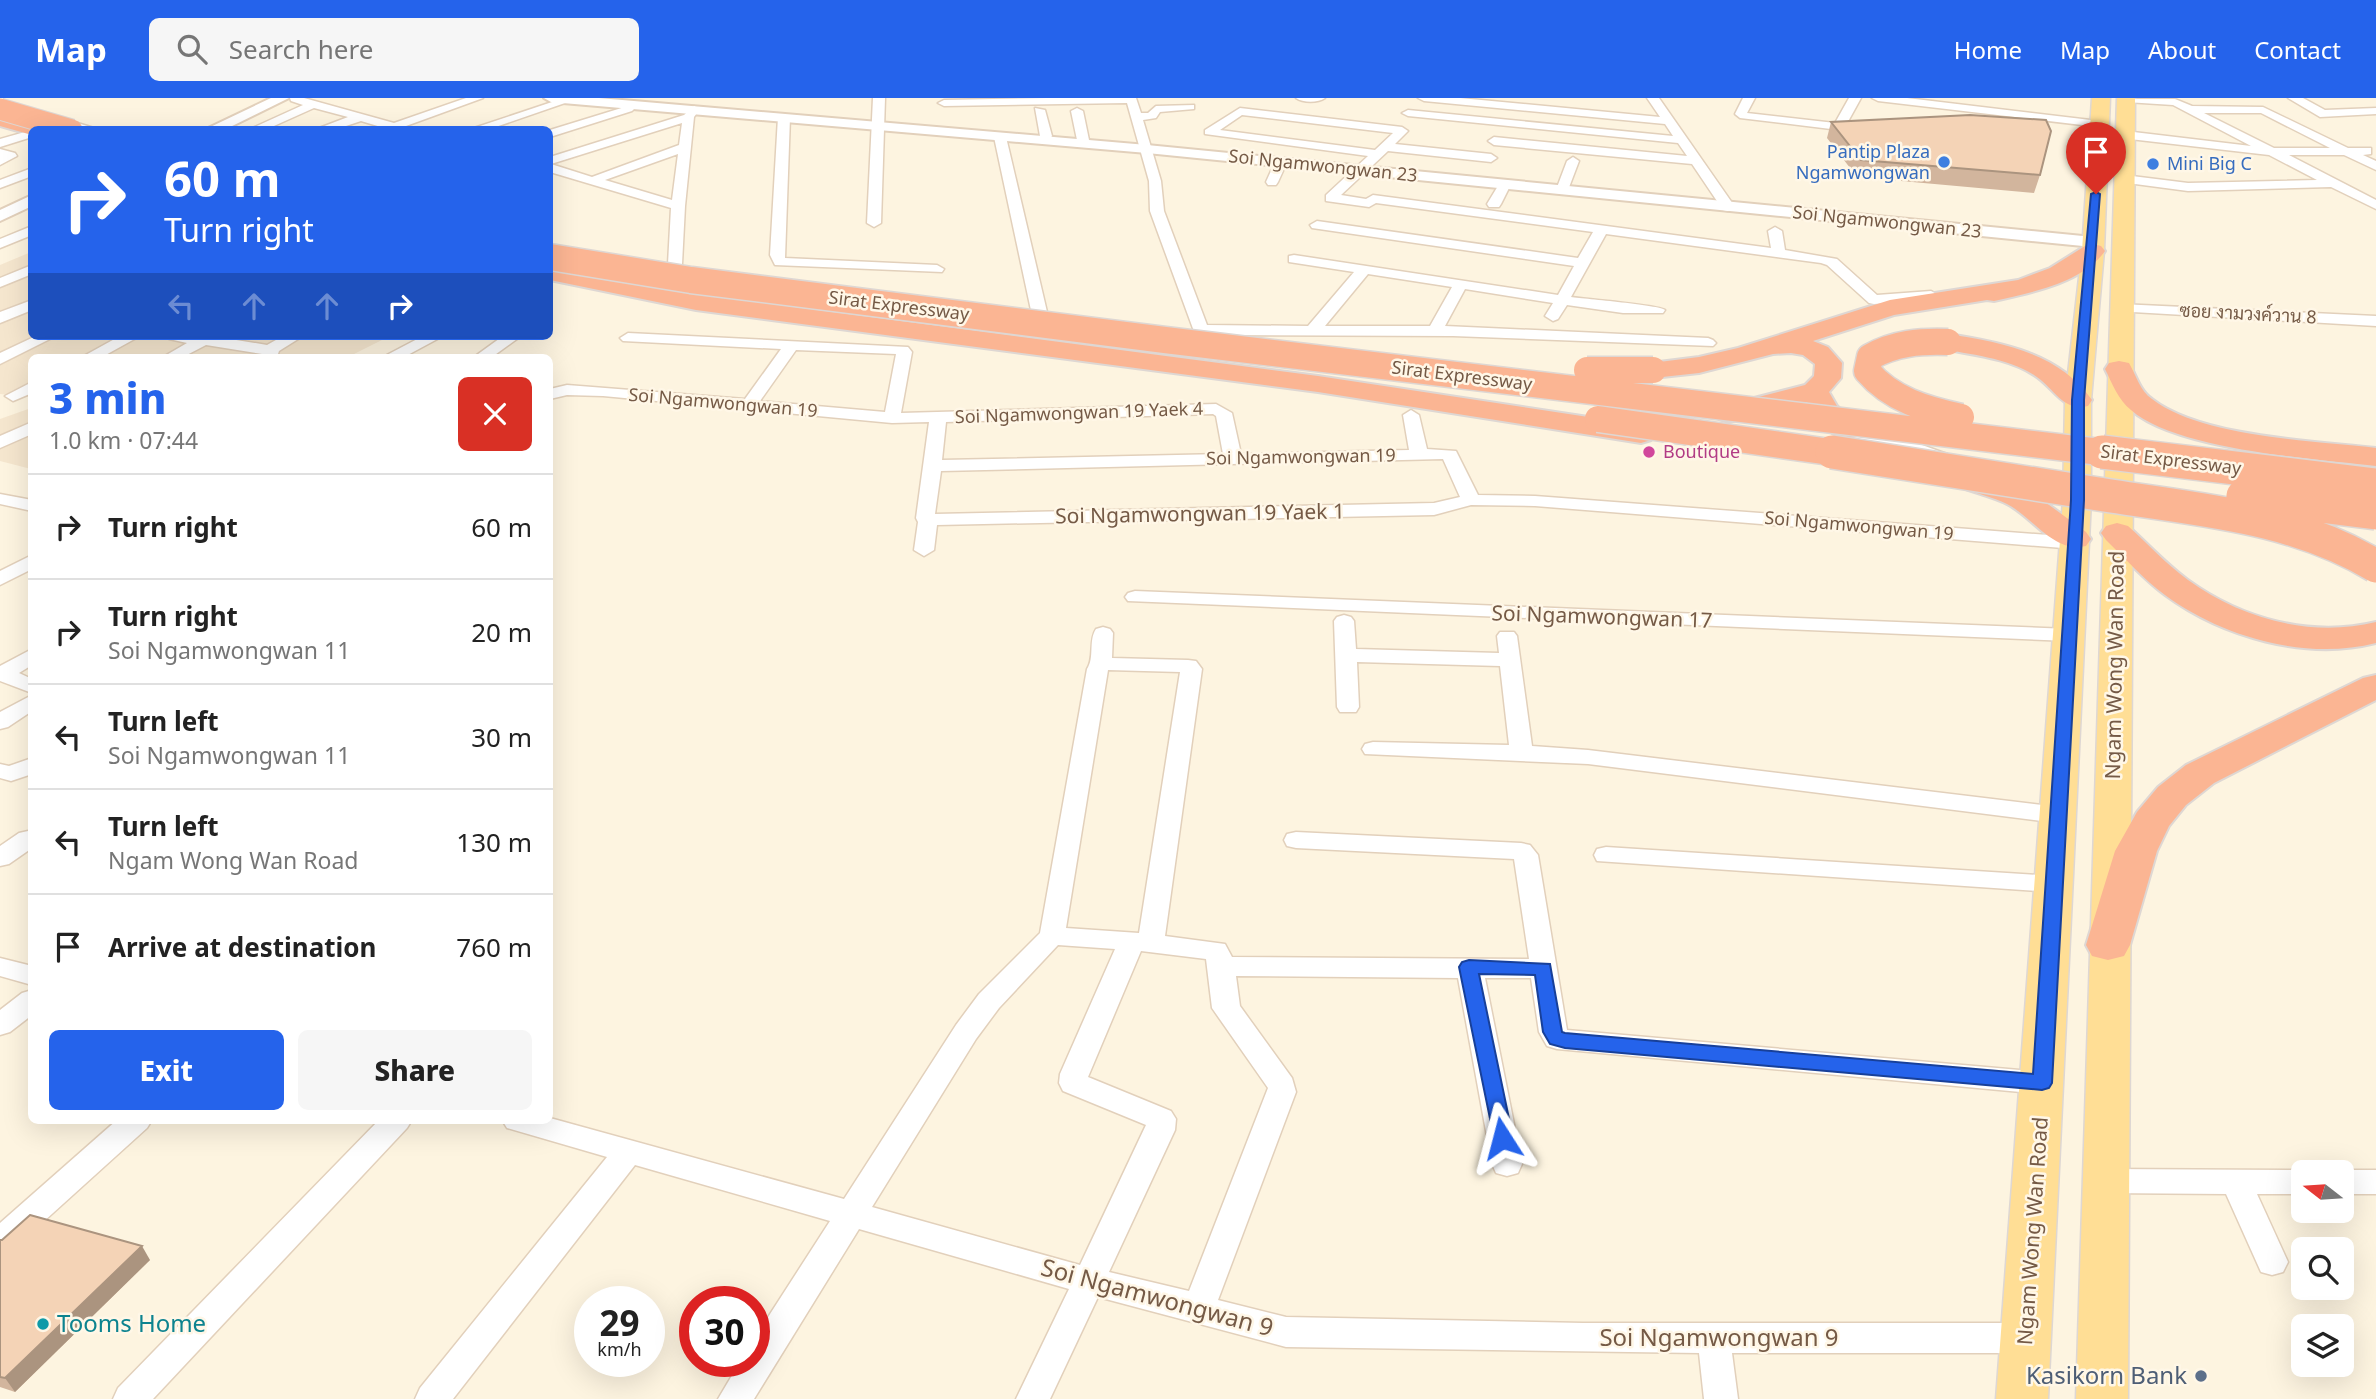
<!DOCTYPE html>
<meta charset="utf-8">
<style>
:root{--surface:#fff;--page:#f6f6f6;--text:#222;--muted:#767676;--line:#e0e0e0;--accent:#2563eb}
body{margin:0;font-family:"Noto Sans",Sarabun,sans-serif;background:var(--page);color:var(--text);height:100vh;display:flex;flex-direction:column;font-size:26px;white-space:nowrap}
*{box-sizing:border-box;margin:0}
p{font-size:23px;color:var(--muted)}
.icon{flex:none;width:38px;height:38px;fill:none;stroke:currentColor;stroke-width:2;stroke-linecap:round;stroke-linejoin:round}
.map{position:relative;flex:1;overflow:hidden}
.panel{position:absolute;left:28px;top:256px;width:525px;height:770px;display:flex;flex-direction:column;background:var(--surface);border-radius:10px;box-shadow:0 7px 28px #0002}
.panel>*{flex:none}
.top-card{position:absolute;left:28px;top:28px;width:525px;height:214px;border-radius:10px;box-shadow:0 7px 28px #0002;background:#2563eb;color:#fff;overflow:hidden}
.needle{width:46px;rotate:287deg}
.fabs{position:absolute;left:2291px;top:1062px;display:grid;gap:14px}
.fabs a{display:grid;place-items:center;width:63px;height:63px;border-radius:10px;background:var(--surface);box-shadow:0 7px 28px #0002;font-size:35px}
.speed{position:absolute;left:574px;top:1188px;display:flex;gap:14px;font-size:35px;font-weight:700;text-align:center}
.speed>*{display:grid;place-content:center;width:91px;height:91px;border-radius:50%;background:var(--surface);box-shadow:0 7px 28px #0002;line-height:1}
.speed small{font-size:18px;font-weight:400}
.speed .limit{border:10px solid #d22;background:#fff;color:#111}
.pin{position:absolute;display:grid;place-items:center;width:60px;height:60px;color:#fff;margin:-72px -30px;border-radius:50% 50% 50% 0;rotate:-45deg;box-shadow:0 0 7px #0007}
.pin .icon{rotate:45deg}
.me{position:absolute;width:77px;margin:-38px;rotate:351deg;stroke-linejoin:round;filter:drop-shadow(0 0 5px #0008)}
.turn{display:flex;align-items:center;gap:24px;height:147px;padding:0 21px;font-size:32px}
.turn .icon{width:91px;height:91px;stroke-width:2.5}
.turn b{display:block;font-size:49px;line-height:60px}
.lanes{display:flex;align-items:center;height:66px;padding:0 21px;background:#0003;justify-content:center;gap:35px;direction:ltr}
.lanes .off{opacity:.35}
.round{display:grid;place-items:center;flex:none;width:74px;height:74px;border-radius:10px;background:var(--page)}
.summary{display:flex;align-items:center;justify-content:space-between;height:119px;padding:0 21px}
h1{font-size:42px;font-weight:800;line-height:52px;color:var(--accent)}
.action{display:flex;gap:14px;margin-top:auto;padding:14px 21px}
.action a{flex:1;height:80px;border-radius:10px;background:var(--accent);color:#fff;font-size:28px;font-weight:800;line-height:80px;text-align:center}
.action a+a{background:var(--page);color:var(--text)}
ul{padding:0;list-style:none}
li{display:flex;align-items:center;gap:21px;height:105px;padding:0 21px;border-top:2px solid var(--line)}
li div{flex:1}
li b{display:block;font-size:26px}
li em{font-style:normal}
header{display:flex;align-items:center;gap:42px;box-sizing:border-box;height:98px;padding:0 35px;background:var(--accent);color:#fff}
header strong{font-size:33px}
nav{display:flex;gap:38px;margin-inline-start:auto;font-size:24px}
.search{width:490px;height:63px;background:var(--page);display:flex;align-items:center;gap:18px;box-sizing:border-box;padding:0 24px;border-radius:10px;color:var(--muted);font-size:26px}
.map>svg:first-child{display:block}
.residential{fill:#f5e6ce}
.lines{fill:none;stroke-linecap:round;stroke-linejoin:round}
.minor-casing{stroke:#e2d0bb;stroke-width:3}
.tertiary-casing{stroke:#e2d0bb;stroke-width:4}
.primary-casing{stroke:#ded7d3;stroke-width:3}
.motorway-casing{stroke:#ded7d3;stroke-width:4}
.minor{fill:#fff;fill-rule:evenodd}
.tertiary{fill:#fff;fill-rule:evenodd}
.primary{fill:#ffde95;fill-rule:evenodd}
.motorway{fill:#fbb593;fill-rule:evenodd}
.motorway-bridge-far2-casing{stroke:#ded7d3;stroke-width:23;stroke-linecap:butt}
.motorway-bridge-far1-casing{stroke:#ded7d3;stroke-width:29;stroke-linecap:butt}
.motorway-bridge-casing{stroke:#ded7d3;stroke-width:36;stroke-linecap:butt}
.motorway-bridge-far2{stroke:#fbb593;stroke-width:21}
.motorway-bridge-far1{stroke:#fbb593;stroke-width:26}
.motorway-bridge{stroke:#fbb593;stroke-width:33}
.wall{fill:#d2b59d}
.shaded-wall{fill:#ab947f}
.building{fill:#f4d3b6;stroke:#ab947f;stroke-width:2}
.route{fill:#2563eb;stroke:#184099;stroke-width:2}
.shop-dot{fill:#3f7fe0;stroke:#fff7e7;stroke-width:2.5}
.hotel-dot{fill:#d1479c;stroke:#fff7e7;stroke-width:2.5}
.culture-dot{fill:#0f9aa8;stroke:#fff7e7;stroke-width:2.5}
.service-dot{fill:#5c6f8a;stroke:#fff7e7;stroke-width:2.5}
.labels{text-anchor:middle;stroke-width:5;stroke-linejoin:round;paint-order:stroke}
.far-shop-label{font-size:18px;fill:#366cbe;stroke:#fff7e7;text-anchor:end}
.far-street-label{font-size:18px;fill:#755a46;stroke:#fff7e7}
.far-hotel-label{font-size:18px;fill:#b23c85;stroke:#fff7e7;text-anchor:start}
.street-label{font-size:21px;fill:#755a46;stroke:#fff7e7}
.near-street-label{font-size:24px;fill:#755a46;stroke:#fff7e7}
.near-culture-label{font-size:24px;fill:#0d838f;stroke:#fff7e7;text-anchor:start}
.near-service-label{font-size:24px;fill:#4e5e75;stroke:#fff7e7;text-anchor:end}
</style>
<header>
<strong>Map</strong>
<div class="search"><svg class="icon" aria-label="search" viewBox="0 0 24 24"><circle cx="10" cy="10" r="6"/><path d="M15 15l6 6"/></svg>Search here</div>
<nav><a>Home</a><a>Map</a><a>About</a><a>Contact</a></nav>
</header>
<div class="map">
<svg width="2376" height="1301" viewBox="0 0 2376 1301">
<rect width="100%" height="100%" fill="#fdf4e0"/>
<!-- residential -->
<path class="residential" d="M31 154 32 238H390L348 259H32L31 299 0 296V167Z
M31 310V371L0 363V321Z"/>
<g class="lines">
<defs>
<path id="minor" d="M304 0 394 25 466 0H483L406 28 412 32H391L361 23 334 32H314L348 19 314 10 265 32H248L303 7 291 3 290 0Z
M873 0H885L881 125 874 129 867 125Z
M1047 0H1136L1141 15H1148L1156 8 1194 7V11L1160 14 1156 20 1143 22 1161 83 1164 113 1207 227 1308 228 1354 174 1289 164V158L1294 157 1558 197 1574 168 1312 130 1310 127 1317 123 1578 160 1593 134 1376 105 1369 109 1326 103V97L1368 58 1205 36V32L1240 10 1402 29 1408 33 1395 46 1491 56 1497 60 1491 64 1388 53 1341 97 1366 101 1373 97 1771 150 1768 133 1775 129 1782 133 1785 152 1837 161 1877 197 1931 193 1938 197 1931 201 1874 206 1869 205 1827 167 1821 165 1606 136 1571 199C1586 201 1660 207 1665 212L1663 215H1623L1567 207 1558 221 1553 223 1545 218 1553 205 1465 191 1445 228 1708 240 1713 242 1716 245 1713 248 1453 238 1211 237 1215 247 1207 252 1199 247 1150 113 1149 83 1127 5 944 8 938 5 944 2ZM1242 17 1393 35 1375 52 1220 32ZM1368 176 1452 189 1430 228H1325Z
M1296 0H1325C1318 5 1303 5 1296 0Z
M1418 0H1460L1660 19 1647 0H1659L1735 109 1728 113 1723 112 1692 66 1494 47 1488 43 1494 39 1687 58 1678 45 1408 18 1402 15 1408 12 1673 38 1665 26 1424 3Z
M1743 0H1755L1747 15 1835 25 1849 0H1861L1845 29 1839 32 1740 20 1735 16Z
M1872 0H1907L2099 23 2105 26 2099 29 1878 3Z
M2288 0H2303L2325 12 2376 10V16L2320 19Z
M2120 1H2175L2192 8 2263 9 2348 50H2371V56L2363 57 2376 63V72L2344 57H2289L2376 102V111L2331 89 2188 93 2120 84V78L2124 77 2188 85 2317 82 2269 57 2121 40V34L2125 33 2251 48 2173 7 2126 4ZM2204 15H2261L2330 50H2274Z
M555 3 565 5 487 32H468Z
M628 8 634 11 632 13 550 39V32Z
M694 8 700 11 694 19 685 108 682 166 675 170 668 166 671 110 550 74V59L684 17ZM682 25 679 47 592 79 551 66ZM678 56 672 102 605 82Z
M1035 10 1045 12 1052 38 1050 41 1040 38Z
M1077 10 1083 13 1089 42 1083 46 1077 42 1071 13Z
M784 16 790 19 785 160 937 167 944 171 942 174 775 167 770 157 778 19Z
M54 18 94 30 96 32H76L50 23 48 21Z
M32 32V39L0 49V41Z
M1000 35 1006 39 1051 231 1043 236 1035 231 994 39Z
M0 51 15 55 17 58 0 67Z
M1573 59 1579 63 1568 92 1567 95H1557L1556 92 1567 63Z
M1281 60 1287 64 1278 84 1276 87H1268L1266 84 1275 64Z
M32 70V78L0 90V82Z
M1505 82 1511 86 1501 106 1499 109H1489L1487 106 1501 83Z
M32 128V137L0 150V141Z
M32 167V176L0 189V180Z
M32 202V212L0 225V214Z
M2120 206 2376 218V228L2115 213 2113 210 2115 207Z
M628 235 908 249 912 254 901 315 1216 306 1232 315 1241 356 1409 352 1403 317 1411 312 1419 317 1427 351 1456 353 1478 397 1535 398 2075 439 2085 445 2075 451 1535 408 1471 407 1434 417 937 427 934 452 924 458 914 452 918 424 916 420 929 324 892 325 603 298 567 297 550 301V291L567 287 745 301 781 251 623 243 620 240ZM796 252 896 256 885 314 760 303ZM1213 316 1216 318 1223 356 942 362 946 324ZM1443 361 1460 399 1434 405 935 416 941 373Z
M36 238H56L0 266V255Z
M120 238H140L102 259H82Z
M166 238H212L267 247 283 238H303L279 253 277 259H260L262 256 206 247 183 259H163L187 245 169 241Z
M423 238H443L404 259H383Z
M503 238H521L492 259H474Z
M32 284V295L13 303 5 298Z
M32 324V336L0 350V338Z
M1849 329 1911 343 1947 356 1950 360 1941 365 1900 351 1843 338 1840 334 1843 330Z
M0 396 32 402V413L0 406Z
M32 457V471L0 487V473Z
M1135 493 2069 531 2076 533 2079 537 2076 541 2069 543 1128 503 1125 499 1128 495Z
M1344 517 1351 519 1354 523 1356 551 1499 555 1497 538 1500 534H1514L1517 538 1532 648 1588 652 2058 709 2066 712 2070 717 2066 722 2058 725 1588 666 1365 656 1362 651 1365 646 1373 644 1509 647 1500 568 1357 564 1359 609 1356 614H1340L1337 609 1334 523 1337 519Z
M1103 529 1110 531 1113 535 1112 560 1188 562 1196 563 1202 571 1165 838 1225 846 1232 859 1529 861 1514 761 1296 750 1287 748 1284 742 1287 736 1296 734 1521 745 1530 747 1538 757 1567 932 2042 974 2052 977 2056 985 2052 993 2042 996 1557 951 1547 948 1539 934 1531 880H1485L1522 1066 1518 1075 1507 1078 1496 1075 1492 1066 1458 880 1236 878 1240 908 1292 980 1296 994 1218 1202 1286 1219 1583 1225H2027L2039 1230 2044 1240 2039 1250 2027 1255H1732L1738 1301H1704L1699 1255 1286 1249 1098 1199 1050 1301H1016L1069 1191 859 1131 754 1301H718L740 1264H754V1241L830 1123 635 1067 453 1301H415L420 1290 607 1059 507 1030 502 1022H550V1020L844 1101 956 927 979 896 1040 835 1087 571C1095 559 1088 543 1096 531ZM1108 572 1180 574 1139 835 1066 830ZM1058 847 1115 851 1060 976 1059 985 1063 993 1146 1027 1080 1167 872 1109 976 941 999 910ZM1141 853 1206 861 1212 910 1268 990 1189 1193 1109 1174 1175 1032 1176 1021 1171 1013 1088 979Z
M32 551V567L19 575 32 581V595L0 583V568Z
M32 597V613L8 629 0 631V614Z
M32 660V676L11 683 0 680V666L9 668Z
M28 733 32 734V750L9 766 0 768V748L19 735Z
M1606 749 2054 778 2063 780 2067 786 2063 792 2054 794 1597 763 1594 757 1597 751Z
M0 860 32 868V887L0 878Z
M32 892V917L10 934 0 937V912L22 895Z
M117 1022H152L147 1030 11 1153 0 1157V1125Z
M379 1022H412L407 1030 153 1301H113L118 1290Z
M2104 1071 2303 1072 2311 1074H2303V1096H2257L2288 1164 2283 1174 2272 1177 2261 1174 2226 1096 2104 1095 2093 1092 2089 1083 2093 1074Z
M2342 1072H2376V1096H2342V1074H2334Z"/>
<path id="tertiary" d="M271 0H289L224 32H204Z
M544 0H599L1147 47 2093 139 2101 144 2093 149 1147 55 551 4Z
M32 97V108L0 123V112Z"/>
<path id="primary" d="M2092 0H2110L2104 153 2091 302V402L2048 1301H1996L2063 402 2065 302 2082 153Z
M2117 0H2135L2128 1301H2076Z"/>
<path id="motorway" d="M0 16 41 28 44 32H32V37L0 28Z
M2093 146 2101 148 2105 153C2083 185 2029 195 1994 203L1987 202 1894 217 1813 243 1828 249 1842 265 1841 280 1829 294 1837 308 1861 333 1857 339C1834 345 1816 323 1807 304L1729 324 1719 321 1715 315 1719 309 1805 287 1814 278 1815 266 1803 257 1791 255 1773 256 1699 275 1653 280 1643 278 1639 272 1643 266 1699 259 1738 250 1890 202 2018 182 2050 170 2085 148Z
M550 168 696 196 1318 278 1641 327 1651 330 1655 336 1651 342 1641 345 1318 294 696 212 550 182Z
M1948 236C2000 244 2060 255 2092 302L2088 308C2062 314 2054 289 2034 277 2006 259 1970 257 1939 250L1935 244 1939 238Z
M2119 263 2129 265C2136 277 2140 293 2152 301 2201 339 2314 343 2376 350V368C2315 361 2176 352 2131 312 2118 302 2112 285 2105 271L2109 265Z
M1971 374 2030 393 2086 434 2091 441 2086 448C2054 456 2033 419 2007 406 1993 399 1975 395 1960 389L1956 383 1960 377Z
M2117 425 2128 428C2148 446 2166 466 2188 482 2242 521 2311 540 2376 524V545C2306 563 2222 539 2165 497 2143 481 2125 460 2106 442L2101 435 2106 428Z
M2376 577V602L2214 685 2186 707 2169 728 2157 753 2130 847 2124 858 2108 862 2092 858 2086 847 2115 753 2137 714 2158 689 2186 667 2363 580Z"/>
</defs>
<!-- minor casing -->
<use href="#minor" class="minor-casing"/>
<!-- tertiary casing -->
<use href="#tertiary" class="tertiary-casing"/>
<!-- primary casing -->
<use href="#primary" class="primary-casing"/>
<!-- motorway casing -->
<use href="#motorway" class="motorway-casing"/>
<!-- minor -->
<use href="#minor" class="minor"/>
<!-- tertiary -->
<use href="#tertiary" class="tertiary"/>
<!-- primary -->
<use href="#primary" class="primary"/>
<!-- motorway -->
<use href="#motorway" class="motorway"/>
<defs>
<path id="motorway-bridge-far2" d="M0 11 72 32"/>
<path id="motorway-bridge-far1" d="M550 159 691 182 1165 242 2117 356
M1948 244C1920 243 1895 245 1870 259L1867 273C1892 302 1925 311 1961 319
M1587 272H1653
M1598 321 1844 356"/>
<path id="motorway-bridge" d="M1832 354C1925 368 2018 383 2111 398 2202 412 2295 419 2376 468
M2102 354 2376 387
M2243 398 2376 415"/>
</defs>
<!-- motorway-bridge-far2 casing -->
<use href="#motorway-bridge-far2" class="motorway-bridge-far2-casing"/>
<!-- motorway-bridge-far1 casing -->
<use href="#motorway-bridge-far1" class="motorway-bridge-far1-casing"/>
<!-- motorway-bridge casing -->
<use href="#motorway-bridge" class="motorway-bridge-casing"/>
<!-- motorway-bridge-far2 -->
<use href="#motorway-bridge-far2" class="motorway-bridge-far2"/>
<!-- motorway-bridge-far1 -->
<use href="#motorway-bridge-far1" class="motorway-bridge-far1"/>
<!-- motorway-bridge -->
<use href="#motorway-bridge" class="motorway-bridge"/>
</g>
<!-- wall -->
<path class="wall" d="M1831 24 2040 77 2034 95 1857 79 1827 40Z
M0 1142 150 1162 15 1294 0 1289Z"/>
<!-- shaded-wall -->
<path class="shaded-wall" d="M142 1148 150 1162 15 1294 5 1280Z"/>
<!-- building -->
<path class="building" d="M1970 17 2046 22 2051 33 2040 77 1861 62 1831 24Z
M30 1117 142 1148 5 1280 0 1279V1142H2Z"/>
<!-- route -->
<path class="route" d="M2096 94 2100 96 2084 302V402L2052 985 2049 990 2042 992 1565 950 1550 946 1543 934 1535 877 1479 876 1513 1040 1510 1045 1502 1048 1495 1045 1459 869 1462 864 1469 862 1550 866 1562 934 1565 935 2033 976 2071 402 2072 302 2091 96Z"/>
<!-- markers -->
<g class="shop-dot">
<circle cx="1944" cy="64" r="7"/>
<circle cx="2153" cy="66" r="7"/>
</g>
<circle class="hotel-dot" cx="1649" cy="354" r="7"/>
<circle class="culture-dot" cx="43" cy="1226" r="7"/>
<circle class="service-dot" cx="2201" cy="1278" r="7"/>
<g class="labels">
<!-- far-shop labels -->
<g class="far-shop-label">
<text x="1930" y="60">Pantip Plaza<tspan x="1930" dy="21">Ngamwongwan</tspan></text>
<text x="2167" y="72" text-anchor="start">Mini Big C</text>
</g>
<!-- far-street labels -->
<g class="far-street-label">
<text transform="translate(1323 68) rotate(6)" y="6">Soi Ngamwongwan 23</text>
<text transform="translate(1887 124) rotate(6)" y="6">Soi Ngamwongwan 23</text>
<text transform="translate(899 208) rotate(7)" y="6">Sirat Expressway</text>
<text transform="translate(2248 216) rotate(3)" y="6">ซอย งามวงค์วาน 8</text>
<text transform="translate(1462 278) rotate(7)" y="6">Sirat Expressway</text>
<text transform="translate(723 305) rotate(5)" y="6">Soi Ngamwongwan 19</text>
<text transform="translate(1079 315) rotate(-2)" y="6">Soi Ngamwongwan 19 Yaek 4</text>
<text transform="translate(1301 359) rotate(-1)" y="6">Soi Ngamwongwan 19</text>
<text transform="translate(2171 362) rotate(7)" y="6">Sirat Expressway</text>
<text transform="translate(1859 428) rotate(5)" y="6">Soi Ngamwongwan 19</text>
</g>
<!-- far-hotel labels -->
<g class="far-hotel-label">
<text x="1663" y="360">Boutique</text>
</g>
<!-- street labels -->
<g class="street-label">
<text transform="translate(1200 416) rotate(-1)" y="7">Soi Ngamwongwan 19 Yaek 1</text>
<text transform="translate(1602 519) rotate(2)" y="7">Soi Ngamwongwan 17</text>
<text transform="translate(2115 567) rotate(-89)" y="7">Ngam Wong Wan Road</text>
<text transform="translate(2033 1133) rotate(-86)" y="7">Ngam Wong Wan Road</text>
</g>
<!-- near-street labels -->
<g class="near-street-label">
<text transform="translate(1157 1200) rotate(15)" y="8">Soi Ngamwongwan 9</text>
<text x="1719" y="1248">Soi Ngamwongwan 9</text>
</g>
<!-- near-culture labels -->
<g class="near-culture-label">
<text x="57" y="1234">Tooms Home</text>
</g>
<!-- near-service labels -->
<g class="near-service-label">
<text x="2187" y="1286">Kasikorn Bank</text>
</g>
</g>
</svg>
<div class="fabs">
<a><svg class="needle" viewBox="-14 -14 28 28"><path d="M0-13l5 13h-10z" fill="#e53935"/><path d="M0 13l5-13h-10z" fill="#767676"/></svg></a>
<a><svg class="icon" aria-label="search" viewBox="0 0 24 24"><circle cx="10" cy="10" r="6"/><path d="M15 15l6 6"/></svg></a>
<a><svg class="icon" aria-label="layers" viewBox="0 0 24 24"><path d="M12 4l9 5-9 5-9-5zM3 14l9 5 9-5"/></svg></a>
</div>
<div class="speed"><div>29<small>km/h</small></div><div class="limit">30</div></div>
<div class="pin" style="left:2096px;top:96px;background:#d93025"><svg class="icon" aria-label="arrive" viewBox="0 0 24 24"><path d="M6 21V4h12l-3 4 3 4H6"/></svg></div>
<svg class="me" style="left:1502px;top:1040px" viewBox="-20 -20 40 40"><path d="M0-17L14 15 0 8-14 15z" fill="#2563eb" stroke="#fff" stroke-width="4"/></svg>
<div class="top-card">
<div class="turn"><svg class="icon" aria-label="right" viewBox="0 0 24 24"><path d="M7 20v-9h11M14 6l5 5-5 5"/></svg><div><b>60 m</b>Turn right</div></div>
<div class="lanes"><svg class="icon off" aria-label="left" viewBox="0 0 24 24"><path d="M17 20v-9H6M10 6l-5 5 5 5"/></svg><svg class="icon off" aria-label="ahead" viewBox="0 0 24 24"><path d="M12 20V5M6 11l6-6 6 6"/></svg><svg class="icon off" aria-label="ahead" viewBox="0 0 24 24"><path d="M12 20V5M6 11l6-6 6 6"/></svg><svg class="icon" aria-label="right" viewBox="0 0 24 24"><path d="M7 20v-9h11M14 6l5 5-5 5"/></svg></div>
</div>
<section class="panel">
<div class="summary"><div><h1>3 min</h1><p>1.0 km · 07:44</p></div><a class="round" style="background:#d93025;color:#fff"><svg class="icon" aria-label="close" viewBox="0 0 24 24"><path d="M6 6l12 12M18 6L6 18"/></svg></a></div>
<ul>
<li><svg class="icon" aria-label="right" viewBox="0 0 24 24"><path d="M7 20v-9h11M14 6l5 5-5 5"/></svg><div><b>Turn right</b></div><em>60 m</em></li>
<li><svg class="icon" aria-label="right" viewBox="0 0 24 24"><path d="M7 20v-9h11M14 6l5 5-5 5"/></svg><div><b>Turn right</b><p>Soi Ngamwongwan 11</p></div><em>20 m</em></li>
<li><svg class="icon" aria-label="left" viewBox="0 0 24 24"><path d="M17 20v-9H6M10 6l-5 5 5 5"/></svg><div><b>Turn left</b><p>Soi Ngamwongwan 11</p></div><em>30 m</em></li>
<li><svg class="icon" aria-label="left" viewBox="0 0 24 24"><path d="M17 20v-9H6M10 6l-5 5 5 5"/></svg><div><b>Turn left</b><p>Ngam Wong Wan Road</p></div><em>130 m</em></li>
<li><svg class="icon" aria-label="arrive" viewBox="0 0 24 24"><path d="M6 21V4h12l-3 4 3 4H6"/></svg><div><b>Arrive at destination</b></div><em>760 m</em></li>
</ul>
<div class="action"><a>Exit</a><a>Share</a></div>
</section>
</div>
